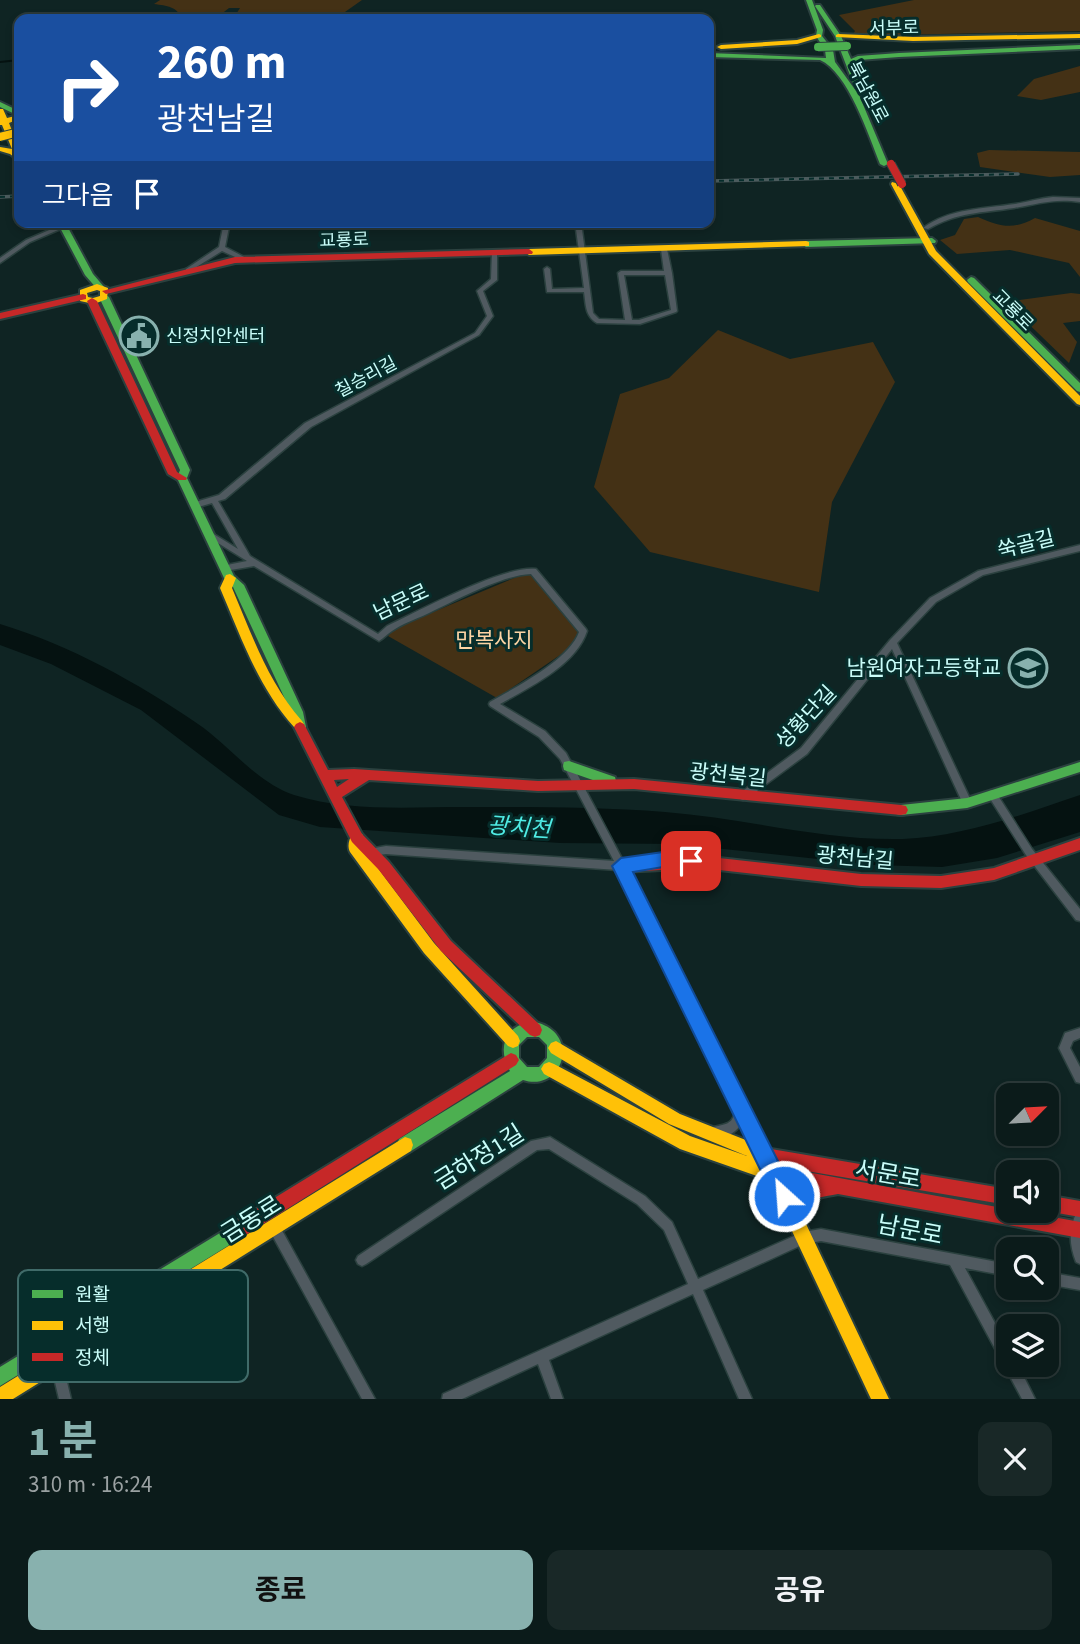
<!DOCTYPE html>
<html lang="ko">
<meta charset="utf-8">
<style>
:root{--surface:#0b1b1a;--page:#192827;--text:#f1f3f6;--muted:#9aa1a2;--line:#2b3939;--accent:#88b1ae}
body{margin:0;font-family:"Source Sans 3","Noto Sans KR",sans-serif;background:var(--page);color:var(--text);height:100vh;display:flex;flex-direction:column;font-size:26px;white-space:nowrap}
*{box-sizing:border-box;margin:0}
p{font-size:23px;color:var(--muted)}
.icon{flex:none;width:38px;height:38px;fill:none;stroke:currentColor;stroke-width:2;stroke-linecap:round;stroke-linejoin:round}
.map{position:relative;height:1399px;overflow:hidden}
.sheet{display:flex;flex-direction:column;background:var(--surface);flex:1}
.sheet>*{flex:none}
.top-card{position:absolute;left:14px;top:14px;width:700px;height:214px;border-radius:14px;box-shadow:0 4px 10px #0003,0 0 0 2px var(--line);background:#1a4fa0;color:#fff;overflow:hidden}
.needle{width:46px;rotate:66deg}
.tools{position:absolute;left:996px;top:1083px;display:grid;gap:14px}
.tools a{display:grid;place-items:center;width:63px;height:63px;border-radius:14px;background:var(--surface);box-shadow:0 4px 10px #0003,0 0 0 2px var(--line);font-size:35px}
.pin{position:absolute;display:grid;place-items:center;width:60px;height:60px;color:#fff;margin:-30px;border-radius:14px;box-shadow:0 4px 10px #0006}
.me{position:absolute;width:77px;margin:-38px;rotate:334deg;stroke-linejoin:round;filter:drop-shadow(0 0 5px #0008)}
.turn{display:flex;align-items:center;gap:24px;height:147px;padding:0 28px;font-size:32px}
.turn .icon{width:91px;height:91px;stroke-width:2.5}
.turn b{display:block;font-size:49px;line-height:60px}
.then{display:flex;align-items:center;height:66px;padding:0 28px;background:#0003;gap:14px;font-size:26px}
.round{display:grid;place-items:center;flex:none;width:74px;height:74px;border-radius:14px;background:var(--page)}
.headline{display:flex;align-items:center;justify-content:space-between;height:119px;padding:0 28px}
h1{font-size:42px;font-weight:700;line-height:52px;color:var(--accent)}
.primary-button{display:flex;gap:14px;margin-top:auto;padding:14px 28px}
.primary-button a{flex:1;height:80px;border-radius:14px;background:var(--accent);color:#111;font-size:28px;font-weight:700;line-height:80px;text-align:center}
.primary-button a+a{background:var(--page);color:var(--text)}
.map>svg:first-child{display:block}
.green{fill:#443115}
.water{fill:#051211}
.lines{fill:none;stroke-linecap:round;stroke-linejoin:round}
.stream{stroke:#051211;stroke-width:2}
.street-casing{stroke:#2b413f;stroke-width:3}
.fast-casing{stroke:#2b413f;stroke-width:4}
.slow-casing{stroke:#2b413f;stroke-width:4}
.jam-casing{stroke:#2b413f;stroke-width:4}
.street{fill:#505a60;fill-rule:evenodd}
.fast{fill:#4caf50;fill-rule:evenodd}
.slow{fill:#ffc107;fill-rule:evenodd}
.jam{fill:#c62828;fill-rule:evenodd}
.rail-casing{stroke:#4b5b5d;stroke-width:3.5}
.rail{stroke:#062d2b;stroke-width:2;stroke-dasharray:5;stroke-linecap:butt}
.fast-bridge-casing{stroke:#2b413f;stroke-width:10;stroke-linecap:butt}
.slow-bridge-casing{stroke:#2b413f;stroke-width:10;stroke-linecap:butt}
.jam-bridge-casing{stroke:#2b413f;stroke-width:10;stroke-linecap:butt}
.fast-bridge{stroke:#4caf50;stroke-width:8}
.slow-bridge{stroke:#ffc107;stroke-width:8}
.jam-bridge{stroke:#c62828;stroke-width:8}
.route{fill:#1a73e8;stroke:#114b97;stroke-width:2}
.labels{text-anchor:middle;stroke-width:6;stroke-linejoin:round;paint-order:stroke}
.far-street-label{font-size:18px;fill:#c9fdf9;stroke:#062d2b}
.far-poi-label{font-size:18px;fill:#c9fdf9;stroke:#062d2b;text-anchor:start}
.street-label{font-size:21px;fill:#c9fdf9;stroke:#062d2b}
.park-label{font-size:21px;fill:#fdd4a4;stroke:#062d2b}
.poi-label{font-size:21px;fill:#c9fdf9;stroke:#062d2b;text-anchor:end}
.water-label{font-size:23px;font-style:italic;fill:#4febe4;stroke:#062d2b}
.near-street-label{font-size:24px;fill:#c9fdf9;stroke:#062d2b}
.key{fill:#062d2b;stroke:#406b69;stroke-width:2}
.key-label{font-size:19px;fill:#c9fdf9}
</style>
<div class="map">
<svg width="1080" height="1399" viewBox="0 0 1080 1399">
<rect width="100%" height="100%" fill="#0f2423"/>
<!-- green -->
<path class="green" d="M160 0H362L335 19H233L240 8H229L215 19H182C177 6 167 6 154 4Z
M914 0H1080V31L852 36 855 31 839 15Z
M1080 66V92L1041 100 1017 96 1034 79Z
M989 150 1080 152V175L1050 177 980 167 977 153Z
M978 217C1001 227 1013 230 1035 218L1080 231V277L1069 263 1010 250 957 254 940 240 955 235 964 219Z
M1071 293 1080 294V321L1063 323 1077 342 1069 363 1006 302Z
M718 330 790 359 873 342 895 382 832 502 819 592 650 552 594 487 620 394 669 378Z
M526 573 534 574 579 631V637L566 651 497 698 388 636 395 628Z"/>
<!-- water -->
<path class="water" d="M0 624C70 645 138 683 198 724 230 746 257 783 294 795 348 812 409 807 465 807 531 807 599 807 665 812 744 818 823 841 903 839 962 837 1024 814 1080 795V832L997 858 942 867 874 865 676 844 560 843 320 827 279 815 141 710 51 664 0 645Z"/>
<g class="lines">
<!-- stream -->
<path class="stream" d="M0 62 19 60"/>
<defs>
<path id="street" d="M1053 197 1080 198V202C1054 198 1039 204 1014 208 981 213 958 212 928 229L923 228C950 208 983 209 1015 204 1028 202 1040 198 1053 197Z
M68 222H77L30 242 0 263V258L26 240Z
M224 222H230L225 247 248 259V261H244L222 251 190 271H186V269L219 247Z
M575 222H581L593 313 599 319 625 320 618 273 621 271H664L661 249 664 247 667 249 672 273 677 311 676 312 640 324 597 323C585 316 586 305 584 292H547L544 269 547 267 550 269 552 289 584 288ZM624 275H665L671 310 639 320H632Z
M492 252 497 253V280L483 291 493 316 479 335 311 427 225 499 218 501 250 556 378 634 387 626C419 611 504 565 536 569L586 629 587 631C576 665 530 687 500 704L545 731 566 753 619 853 768 1150 770 1154 768 1158 764 1160 760 1158 742 1122C736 1134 723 1140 711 1136L709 1132 711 1128C725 1123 732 1127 736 1109L618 870 386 854 372 856 369 855 367 852 369 849 386 846 614 861 560 759 539 737 490 706 489 704 490 702C516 687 569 660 579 632L531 574C502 575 454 601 427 614 416 619 402 624 392 631 387 634 384 638 379 641L254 566 225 571 222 570 221 568 222 566 247 561 205 535 206 533H212L238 549 212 503 195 508 191 505 192 503 219 495 305 423 475 333 487 316 477 291 491 279Z
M1080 545V551L983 575 936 602 897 643 972 803 970 806 967 807 964 806 892 649 807 754 746 799 743 800 740 799 738 796 740 793 801 748 890 640 930 598 978 571Z
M992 790 995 791 1032 849 1080 909V921L1076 920 1026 855 989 797 987 794 989 791Z
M1080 1028V1038L1073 1041 1070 1048 1080 1067V1083L1076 1082 1059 1048 1065 1033Z
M550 1137 645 1196 672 1222 698 1279 803 1232 821 1229 1008 1264V1276L965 1268 1008 1347V1365H1018L1035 1399H1022L950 1265 821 1241 804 1244 703 1290 752 1399H739L693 1294 549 1360 563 1399H551L538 1364 462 1399H442L443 1394 688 1284 664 1230 637 1204 549 1149 537 1150 366 1264 362 1266 358 1264 356 1260 358 1256 531 1141Z
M1080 1211V1264L1076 1262C1069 1244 1069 1231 1076 1213Z
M275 1223 279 1225 375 1399H362L271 1233 269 1229 271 1225Z
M1046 1272 1080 1278V1290L1046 1284Z
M56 1355 60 1357 62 1361 71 1399H59L50 1361 52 1357Z"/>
<path id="fast" d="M806 0H812L823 30 822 36 833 50 835 62 856 91 835 36 815 6 816 5H820L841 36 851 59 858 56 899 53 1080 45V49L899 57 859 60 853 63 865 93 859 95 888 164 884 166 880 164C869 136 848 72 820 60L709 57V53L826 58 825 50 816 36 817 30Z
M0 102 19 111V116L0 107Z
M57 222H65L93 274 105 288 104 290H98L85 275Z
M932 238 936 241 935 243 806 247 802 244 806 241Z
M971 277 974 278 1080 383V392L1077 391 968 282 967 280Z
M104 294 109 297 190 470 187 478 234 576 244 585 303 712 306 727 304 730H296L291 712 233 587 224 578 177 478 180 470 99 297Z
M569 761 615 777 616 781 615 785 610 786 564 770 563 766 564 762Z
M1080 762V772L967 808 901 815 896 814 894 810 896 806 901 805 967 798Z
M535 1022C582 1033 563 1093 523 1080L411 1151 405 1153 399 1151 397 1145 399 1139 510 1071C496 1047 506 1023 535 1022ZM527 1037H539L547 1045V1058L539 1067H527L519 1058V1045Z
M238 1222 244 1224 246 1230 244 1236 0 1386V1367Z"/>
<path id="slow" d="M819 34 821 35V37L797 44 721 49 717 47 721 45 797 40Z
M838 34 913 37 1080 34V38L913 41 836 37V35Z
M0 109H3L7 118 19 115V119L9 123 19 148V161L10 154 0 151V147L12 149 2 125H0Z
M892 182 899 184 936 251 1080 396V405L1077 404 929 254 891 184Z
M806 241 809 242V246L529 255 525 252 529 249Z
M97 284 108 288 107 299 94 304 80 301V290ZM97 290 100 291V296L93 298 88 297 87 293Z
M230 574 236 578 232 588C252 635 268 682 302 721L304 724 302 727H294C258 687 241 637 220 588L226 575Z
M357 832 362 834 364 838 362 847 434 943 518 1036 520 1041 518 1046 513 1048 508 1046 424 953 350 852C347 846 349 840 352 834Z
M556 1041 680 1114 771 1150 889 1399H871L768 1180 680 1149 544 1074 541 1069 544 1064 549 1062 554 1064 690 1136 747 1156 669 1124 551 1053 548 1048 551 1043Z
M405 1137 411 1139 413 1145 411 1151 13 1399H0V1387Z"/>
<path id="jam" d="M529 249 533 252 532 254 235 263 106 294 102 291 235 257Z
M83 294 86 295V299L0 319V313Z
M92 298 97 301 177 472 187 478 186 480H178L168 474 87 301Z
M300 722 304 724 328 770 354 769 538 781 634 779 901 805 906 806 908 810 906 814 901 815 634 789 538 791 369 780 342 797 362 834 389 862 451 941 540 1025 542 1030 540 1035 535 1037 530 1035 441 951 379 870 352 842 294 727 296 724ZM349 779 337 787 334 780Z
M1080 838V850L994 880 941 888 861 886 701 868 621 872 616 870 614 866 616 862 621 860 701 856 861 874 941 876 994 868Z
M511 1053 516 1055 519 1060 516 1065 244 1236 238 1238 232 1236 230 1230 232 1224Z
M765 1148 1008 1189V1205L765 1164 759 1162 757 1156 759 1150Z
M774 1166 1008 1209V1211H1021L1080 1222V1238L838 1194C807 1200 813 1196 801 1225L795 1227 789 1225 787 1219 795 1196 803 1187 768 1180 766 1174 768 1168Z
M1046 1195 1080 1201V1217L1046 1211Z"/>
</defs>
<!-- street casing -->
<use href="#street" class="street-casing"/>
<!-- fast casing -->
<use href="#fast" class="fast-casing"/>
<!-- slow casing -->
<use href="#slow" class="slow-casing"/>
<!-- jam casing -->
<use href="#jam" class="jam-casing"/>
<!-- street -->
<use href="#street" class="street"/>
<!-- fast -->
<use href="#fast" class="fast"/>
<!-- slow -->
<use href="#slow" class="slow"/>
<!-- jam -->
<use href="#jam" class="jam"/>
<defs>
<path id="rail" d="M709 181 1018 174
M0 197 19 196"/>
</defs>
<!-- rail casing -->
<use href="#rail" class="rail-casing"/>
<!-- rail -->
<use href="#rail" class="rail"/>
<defs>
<path id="fast-bridge" d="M818 47 847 46"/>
<path id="slow-bridge" d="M0 137 19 132"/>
<path id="jam-bridge" d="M891 164 902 184"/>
</defs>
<!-- fast-bridge casing -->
<use href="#fast-bridge" class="fast-bridge-casing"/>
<!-- slow-bridge casing -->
<use href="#slow-bridge" class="slow-bridge-casing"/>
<!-- jam-bridge casing -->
<use href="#jam-bridge" class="jam-bridge-casing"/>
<!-- fast-bridge -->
<use href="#fast-bridge" class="fast-bridge"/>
<!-- slow-bridge -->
<use href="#slow-bridge" class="slow-bridge"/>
<!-- jam-bridge -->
<use href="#jam-bridge" class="jam-bridge"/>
</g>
<!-- route -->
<path class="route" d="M663 852 691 854 700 861 691 869 663 867 633 872 792 1189 795 1196 792 1204 784 1207 777 1204 612 866 621 858Z"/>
<!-- icons -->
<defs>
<symbol id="civic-ring" viewBox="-11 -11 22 22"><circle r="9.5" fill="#062d2b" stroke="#88b1ae" stroke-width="1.5"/><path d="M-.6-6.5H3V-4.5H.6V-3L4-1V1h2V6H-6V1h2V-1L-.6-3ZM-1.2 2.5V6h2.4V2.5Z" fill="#88b1ae"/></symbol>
<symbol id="school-ring" viewBox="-11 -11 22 22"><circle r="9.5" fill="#062d2b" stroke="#88b1ae" stroke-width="1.5"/><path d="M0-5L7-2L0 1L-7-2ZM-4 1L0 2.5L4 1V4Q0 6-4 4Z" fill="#88b1ae"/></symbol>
</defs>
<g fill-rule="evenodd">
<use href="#civic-ring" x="117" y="314" width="44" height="44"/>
<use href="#school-ring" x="1006" y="646" width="44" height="44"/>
</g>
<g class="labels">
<!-- far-street labels -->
<g class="far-street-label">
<text transform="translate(894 28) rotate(-1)" y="6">서부로</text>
<text transform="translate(868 92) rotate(62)" y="6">북남원로</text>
<text transform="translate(344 240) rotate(-2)" y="6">교룡로</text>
<text transform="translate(1013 310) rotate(45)" y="6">교룡로</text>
<text transform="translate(366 377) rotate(-28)" y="6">칠승리길</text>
</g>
<!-- far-poi labels -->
<g class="far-poi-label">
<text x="166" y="342">신정치안센터</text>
</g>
<!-- street labels -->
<g class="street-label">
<text transform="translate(1026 544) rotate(-14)" y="7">쑥골길</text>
<text transform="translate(401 602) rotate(-25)" y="7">남문로</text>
<text transform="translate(806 717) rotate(-47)" y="7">성황단길</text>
<text transform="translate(728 775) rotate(6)" y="7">광천북길</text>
<text transform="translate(855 858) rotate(5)" y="7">광천남길</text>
</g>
<!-- park labels -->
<g class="park-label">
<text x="494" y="647">만복사지</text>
</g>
<!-- poi labels -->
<g class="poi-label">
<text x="1001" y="675">남원여자고등학교</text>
</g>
<!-- water labels -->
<g class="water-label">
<text transform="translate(519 827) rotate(4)" y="8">광치천</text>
</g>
<!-- near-street labels -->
<g class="near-street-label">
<text transform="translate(479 1157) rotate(-32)" y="8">금하정1길</text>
<text transform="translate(888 1174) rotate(10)" y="8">서문로</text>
<text transform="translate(251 1219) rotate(-32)" y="8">금동로</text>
<text transform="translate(910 1230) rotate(11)" y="8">남문로</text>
</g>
</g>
<!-- legend -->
<rect x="18" y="1270" width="230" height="112" rx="10" class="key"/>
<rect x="32" y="1290" width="31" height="8" fill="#4caf50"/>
<rect x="32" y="1321" width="31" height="9" fill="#ffc107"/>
<rect x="32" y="1353" width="31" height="8" fill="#c62828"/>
<g class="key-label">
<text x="75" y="1301">원활</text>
<text x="75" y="1332">서행</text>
<text x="75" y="1364">정체</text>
</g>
</svg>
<div class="tools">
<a><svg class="needle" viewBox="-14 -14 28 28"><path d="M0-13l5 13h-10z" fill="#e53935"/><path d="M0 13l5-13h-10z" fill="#9aa1a2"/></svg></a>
<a><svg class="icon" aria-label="sound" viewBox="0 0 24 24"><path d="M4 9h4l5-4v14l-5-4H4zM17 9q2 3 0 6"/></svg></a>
<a><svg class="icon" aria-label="search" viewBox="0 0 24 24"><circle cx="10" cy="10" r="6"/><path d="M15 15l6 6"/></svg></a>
<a><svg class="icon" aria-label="layers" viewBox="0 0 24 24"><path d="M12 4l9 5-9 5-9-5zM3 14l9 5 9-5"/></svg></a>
</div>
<div class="pin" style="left:691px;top:861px;background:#d93025"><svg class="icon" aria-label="arrive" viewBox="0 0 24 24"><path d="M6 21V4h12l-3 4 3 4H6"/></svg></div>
<svg class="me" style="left:784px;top:1196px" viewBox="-20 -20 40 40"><circle r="17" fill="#1a73e8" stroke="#fff" stroke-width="3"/><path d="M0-11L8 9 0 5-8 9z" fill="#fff"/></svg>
<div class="top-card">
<div class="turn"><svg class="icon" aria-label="right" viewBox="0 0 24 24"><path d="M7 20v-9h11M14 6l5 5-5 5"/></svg><div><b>260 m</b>광천남길</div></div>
<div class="then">그다음<svg class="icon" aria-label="arrive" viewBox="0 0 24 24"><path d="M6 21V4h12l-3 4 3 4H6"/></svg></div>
</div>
</div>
<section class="sheet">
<div class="headline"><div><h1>1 분</h1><p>310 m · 16:24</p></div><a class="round"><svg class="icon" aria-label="close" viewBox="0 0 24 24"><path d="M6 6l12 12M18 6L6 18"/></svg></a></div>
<div class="primary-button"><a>종료</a><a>공유</a></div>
</section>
